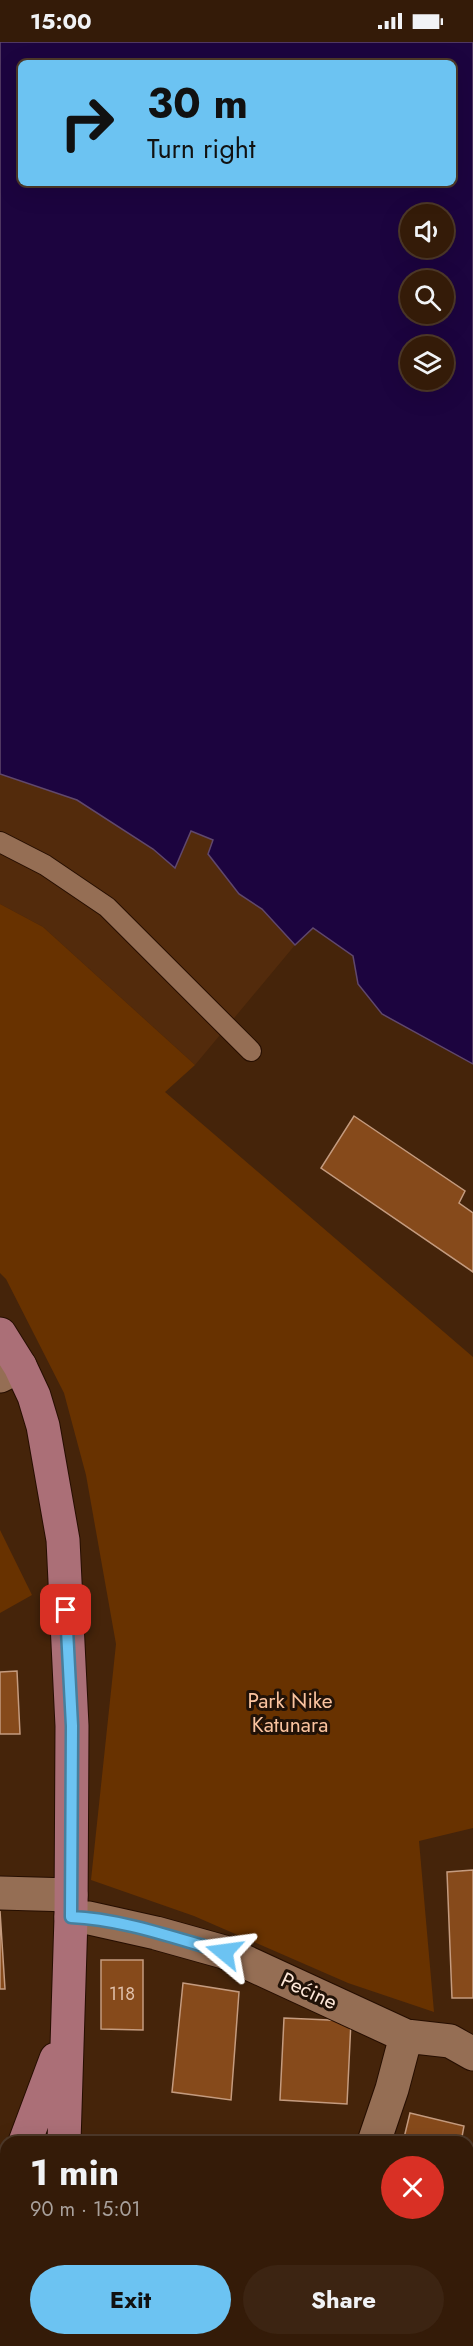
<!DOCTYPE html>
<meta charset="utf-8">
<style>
:root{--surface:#341b08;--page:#3c2412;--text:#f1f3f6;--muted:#a9a19c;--line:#4e3929;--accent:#6cc3f2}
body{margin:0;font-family:Jost,sans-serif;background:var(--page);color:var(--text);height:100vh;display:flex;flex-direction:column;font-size:22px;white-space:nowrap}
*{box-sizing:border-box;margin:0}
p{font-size:20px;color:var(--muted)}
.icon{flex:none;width:33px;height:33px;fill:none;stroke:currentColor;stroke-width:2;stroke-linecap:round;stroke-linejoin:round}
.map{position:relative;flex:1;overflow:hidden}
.side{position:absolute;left:0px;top:2094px;width:474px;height:210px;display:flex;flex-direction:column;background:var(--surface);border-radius:18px 18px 0 0;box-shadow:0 6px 24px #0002,0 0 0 2px var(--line)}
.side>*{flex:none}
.banner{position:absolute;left:18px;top:18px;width:438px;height:126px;border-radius:9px;box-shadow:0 6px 24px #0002,0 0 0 2px var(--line);background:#6cc3f2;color:#111;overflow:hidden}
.controls{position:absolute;left:400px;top:162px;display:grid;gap:12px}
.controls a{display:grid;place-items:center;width:54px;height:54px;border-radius:50%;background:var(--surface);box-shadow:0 6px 24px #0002,0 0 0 2px var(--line);font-size:30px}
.pin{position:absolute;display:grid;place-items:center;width:51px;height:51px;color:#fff;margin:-26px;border-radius:12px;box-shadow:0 3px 9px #0006}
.me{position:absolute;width:66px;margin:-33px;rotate:286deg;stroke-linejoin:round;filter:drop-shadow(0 0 4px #0008)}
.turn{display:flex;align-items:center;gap:21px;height:126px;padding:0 30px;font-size:27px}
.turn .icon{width:78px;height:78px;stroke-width:2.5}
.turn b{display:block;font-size:42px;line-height:51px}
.round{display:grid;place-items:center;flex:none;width:63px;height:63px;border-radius:32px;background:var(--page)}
.overview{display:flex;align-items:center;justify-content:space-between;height:102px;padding:0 30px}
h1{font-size:36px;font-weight:700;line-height:45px}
.action{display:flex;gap:12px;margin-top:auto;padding:12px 30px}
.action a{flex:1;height:69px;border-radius:36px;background:var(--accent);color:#111;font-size:24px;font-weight:700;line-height:69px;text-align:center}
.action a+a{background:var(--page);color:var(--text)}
.status{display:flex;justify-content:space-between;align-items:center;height:42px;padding:0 30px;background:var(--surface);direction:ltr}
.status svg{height:16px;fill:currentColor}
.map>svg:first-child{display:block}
.built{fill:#532b0c}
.green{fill:#683200}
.water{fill:#1c043f;stroke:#60486d;stroke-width:1.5;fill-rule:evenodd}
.building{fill:#864a1b;stroke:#c49b7f;stroke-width:1.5}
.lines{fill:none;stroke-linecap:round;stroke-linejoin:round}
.service-casing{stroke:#260e00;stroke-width:22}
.minor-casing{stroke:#260e00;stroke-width:35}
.primary-casing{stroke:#260e00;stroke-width:35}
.service{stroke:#956e54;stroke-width:20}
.minor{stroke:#956e54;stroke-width:33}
.primary{stroke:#ab6f77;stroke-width:33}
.route-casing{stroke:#467f9d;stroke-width:15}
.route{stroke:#6cc3f2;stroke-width:10}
.labels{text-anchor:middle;stroke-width:6;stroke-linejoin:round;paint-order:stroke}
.number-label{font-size:18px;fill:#e0c0aa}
.park-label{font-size:21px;fill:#fac39f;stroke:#211207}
.street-label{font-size:21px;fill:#fee8d9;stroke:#211207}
</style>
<div class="status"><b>15:00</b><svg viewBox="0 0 49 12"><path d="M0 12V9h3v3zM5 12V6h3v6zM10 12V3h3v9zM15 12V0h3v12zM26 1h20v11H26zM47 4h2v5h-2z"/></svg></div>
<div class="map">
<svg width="473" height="2304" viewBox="0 0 473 2304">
<rect width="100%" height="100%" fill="#45240a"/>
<!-- built -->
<path class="built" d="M0 732 77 758 153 807 174 826 191 789 213 798 208 812 239 852 262 867 295 903 195 1023 43 885 0 862Z"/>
<!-- green -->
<path class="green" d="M0 862 43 885 195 1023 165 1050 473 1315V1786L419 1799 434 1970 348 1941 194 1874 91 1838 116 1602 86 1433 64 1351 6 1237 0 1231Z
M0 1488 32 1553 0 1571Z
M6 2152V2278L0 2277V2155Z"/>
<!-- water -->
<path class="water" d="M0 0H473V1022L382 972 358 942 353 914 313 886 295 903 262 867 239 852 208 812 213 798 191 789 175 826 153 807 77 758 0 732ZM21 21H453V141H21ZM411 172H444V206H411ZM411 238H444V272H411ZM411 304H444V338H411Z"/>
<!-- building -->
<path class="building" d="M354 1074 465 1149 459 1161 473 1171V1230L321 1126Z
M17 1629 20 1692H0V1630Z
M473 1828V1956H452L447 1830Z
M0 1869 5 1947H0Z
M101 1918H143V1988L101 1987Z
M183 1941 239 1950 231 2058 172 2050Z
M284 1976 351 1979 347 2062 280 2058Z
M410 2071 464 2084 461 2100H403Z
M189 2298H227L233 2299 232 2304H188Z
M337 2298H401L399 2304H336Z"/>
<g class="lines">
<defs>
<path id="service" d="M0 800 45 823 107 865 251 1009"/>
<path id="minor" d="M0 1334 20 1324
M0 1851 71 1853
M71 1875 89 1876 156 1891 224 1910 406 1994 450 1999 473 2012
M374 2100 392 2047 406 1994
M468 2252 473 2242
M293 2304 295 2298
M442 2304 445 2298"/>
<path id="primary" d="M0 1292 20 1324 34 1354 43 1384 63 1498 72 1684 71 1875 64 2100
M25 2100 56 2017
M0 2139 6 2132
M0 2298 6 2295
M63 2304 65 2298"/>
</defs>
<!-- service casing -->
<use href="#service" class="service-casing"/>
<!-- minor casing -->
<use href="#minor" class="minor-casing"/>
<!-- primary casing -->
<use href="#primary" class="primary-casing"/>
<!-- service -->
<use href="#service" class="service"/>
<!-- minor -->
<use href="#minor" class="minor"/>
<!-- primary -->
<use href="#primary" class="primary"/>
</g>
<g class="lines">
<defs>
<path id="route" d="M66 1568 72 1684 71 1875C122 1877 174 1896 224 1910"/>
</defs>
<!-- route casing -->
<use href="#route" class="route-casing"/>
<!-- route -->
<use href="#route" class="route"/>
</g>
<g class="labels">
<!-- number labels -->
<g class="number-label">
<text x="122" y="1958">118</text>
</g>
<!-- park labels -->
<g class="park-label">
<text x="290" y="1666">Park Nike<tspan x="290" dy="24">Katunara</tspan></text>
</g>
<!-- street labels -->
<g class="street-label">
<text transform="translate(309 1949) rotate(25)" y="7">Pećine</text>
</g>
</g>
</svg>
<div class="controls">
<a><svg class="icon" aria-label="sound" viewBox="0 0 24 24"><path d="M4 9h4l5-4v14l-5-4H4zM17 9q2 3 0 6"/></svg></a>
<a><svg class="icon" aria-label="search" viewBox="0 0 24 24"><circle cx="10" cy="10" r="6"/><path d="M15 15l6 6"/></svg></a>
<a><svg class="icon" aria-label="layers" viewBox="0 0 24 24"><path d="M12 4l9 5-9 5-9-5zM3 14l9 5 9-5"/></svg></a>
</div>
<div class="pin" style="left:66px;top:1568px;background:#d93025"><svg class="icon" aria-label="arrive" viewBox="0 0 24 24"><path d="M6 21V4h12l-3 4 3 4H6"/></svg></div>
<svg class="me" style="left:224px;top:1910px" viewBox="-20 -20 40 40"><path d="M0-17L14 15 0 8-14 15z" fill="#6cc3f2" stroke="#fff" stroke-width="4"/></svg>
<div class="banner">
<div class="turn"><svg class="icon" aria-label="right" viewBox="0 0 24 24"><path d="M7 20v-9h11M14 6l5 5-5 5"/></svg><div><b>30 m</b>Turn right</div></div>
</div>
<section class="side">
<div class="overview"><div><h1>1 min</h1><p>90 m · 15:01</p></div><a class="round" style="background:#d93025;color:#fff"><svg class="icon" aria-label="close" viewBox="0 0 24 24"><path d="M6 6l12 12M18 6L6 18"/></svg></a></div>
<div class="action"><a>Exit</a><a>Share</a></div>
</section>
</div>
